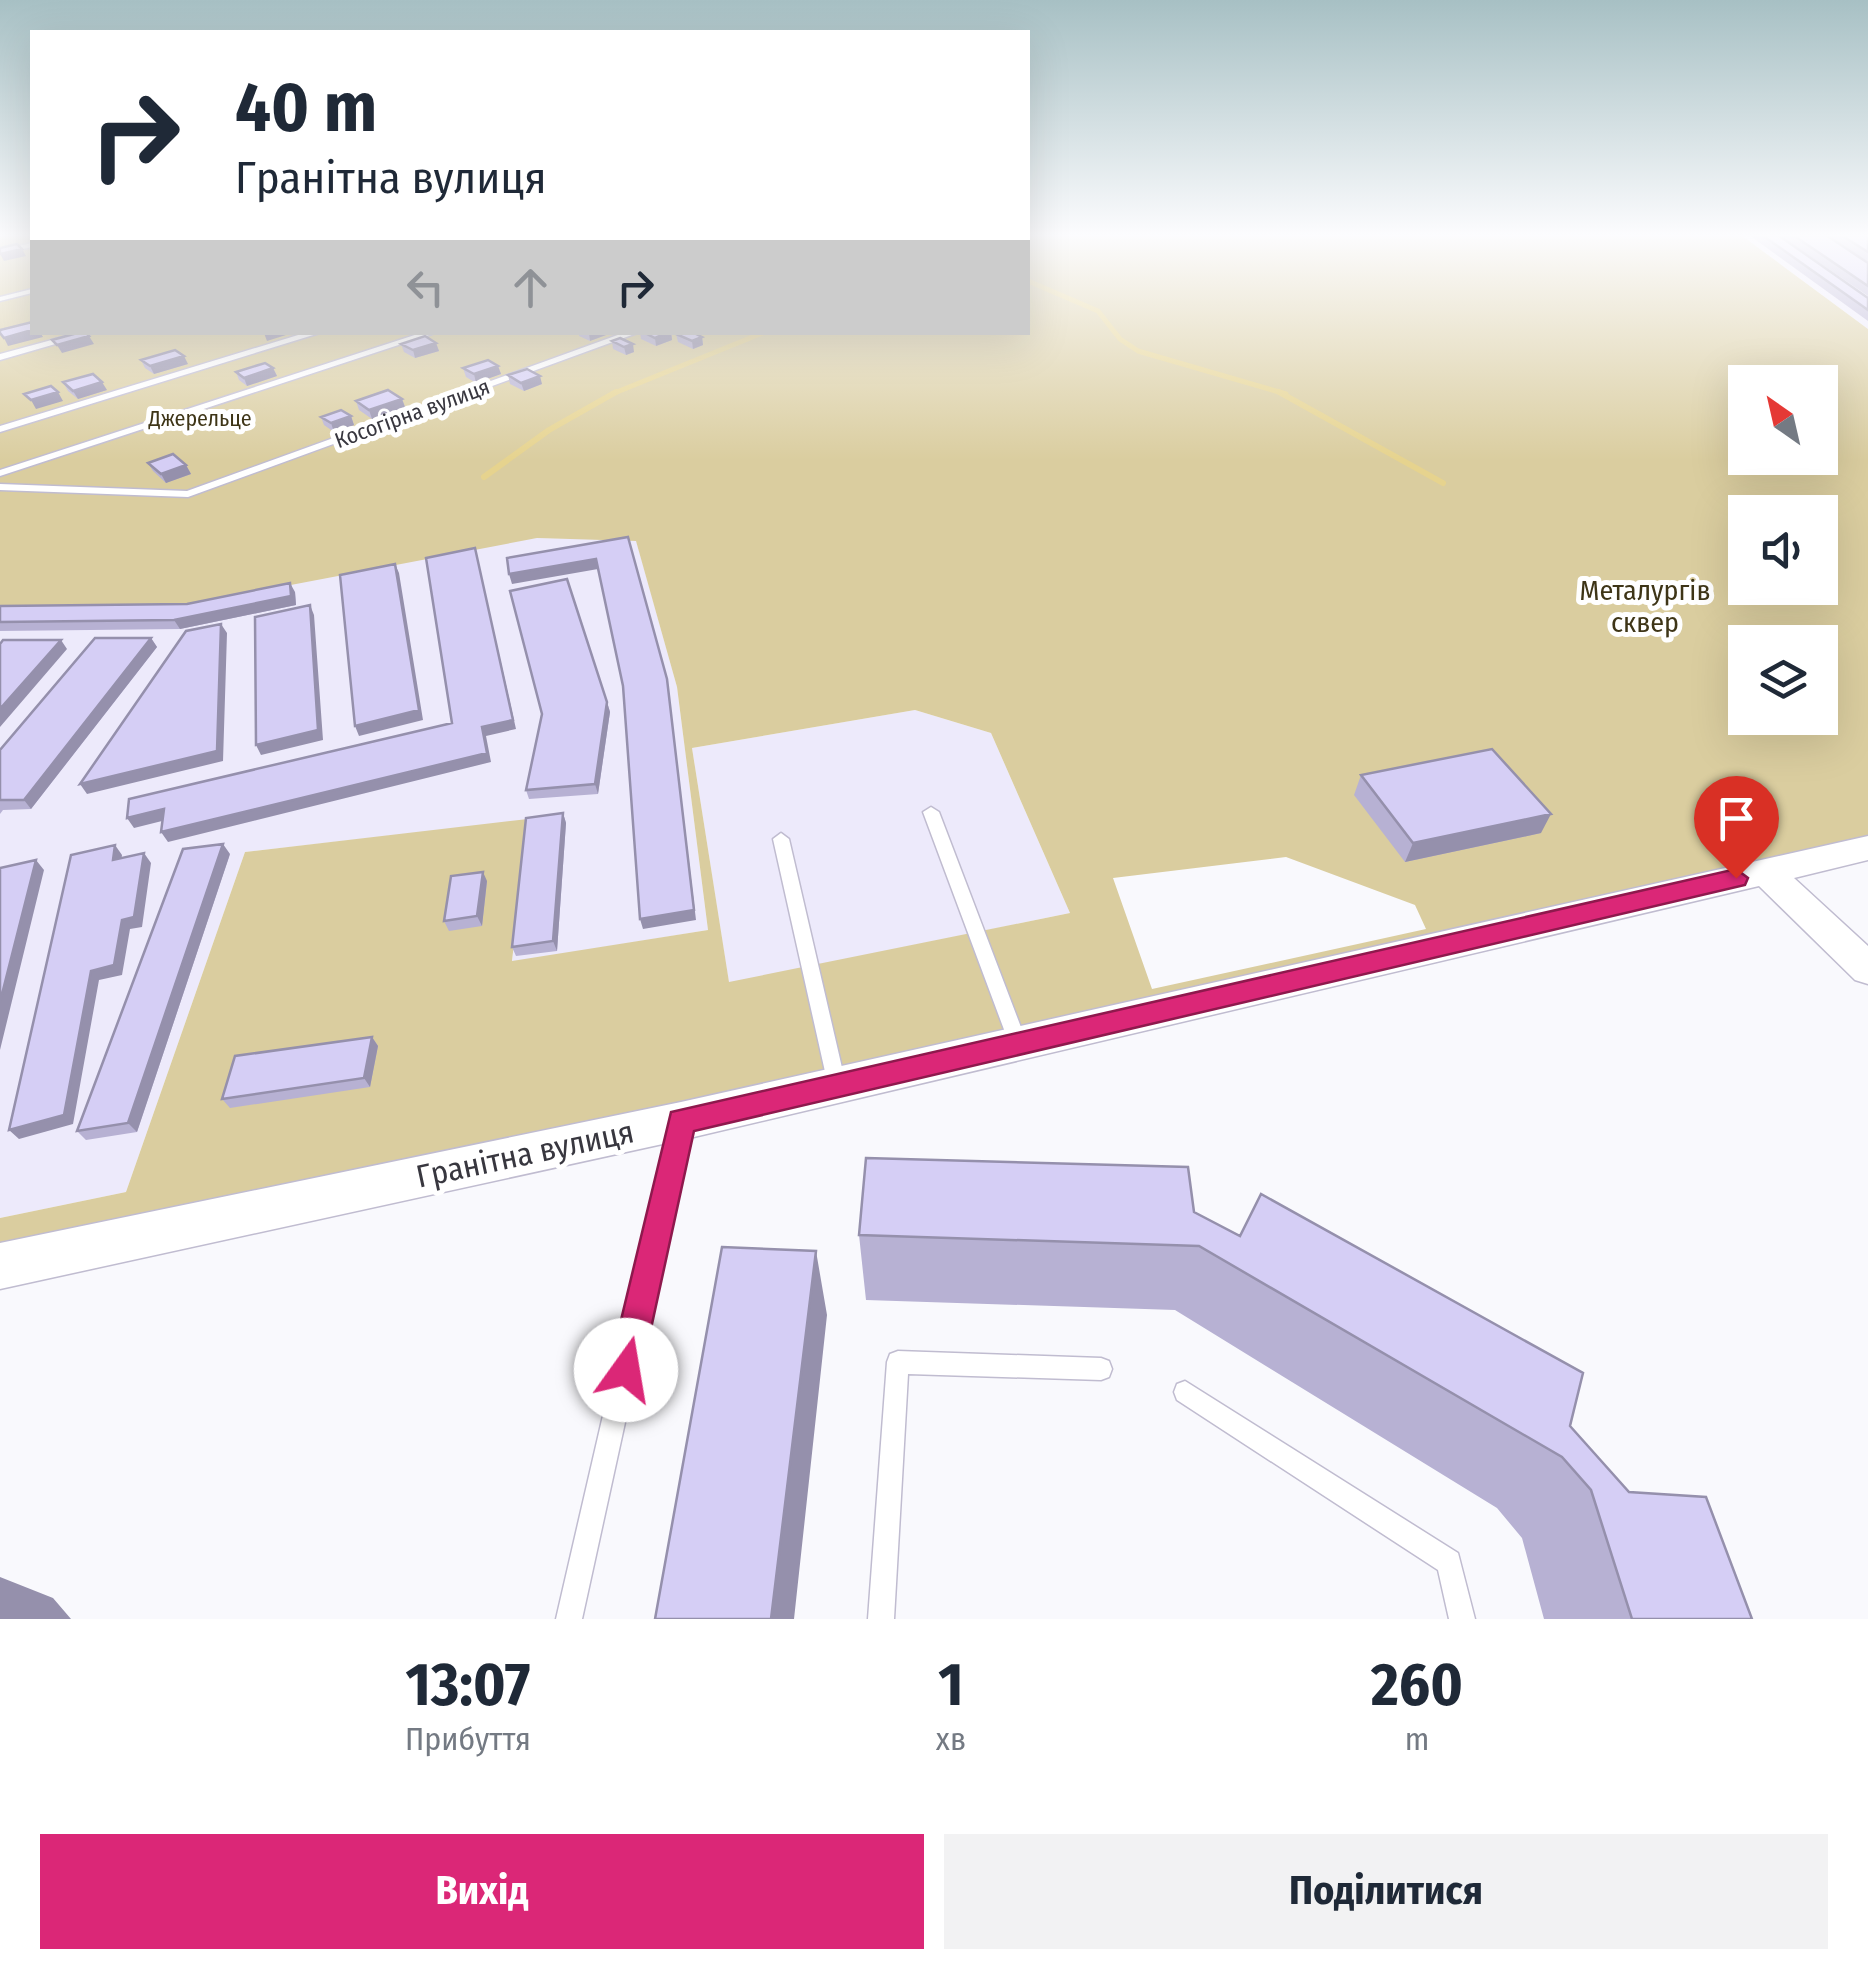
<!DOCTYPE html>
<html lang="uk">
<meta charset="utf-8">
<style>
:root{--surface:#fff;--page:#f2f2f3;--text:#1f2937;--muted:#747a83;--accent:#db2777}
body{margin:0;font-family:"Fira Sans Condensed",sans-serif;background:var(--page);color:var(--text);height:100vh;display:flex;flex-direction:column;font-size:38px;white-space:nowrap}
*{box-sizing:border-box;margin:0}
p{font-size:32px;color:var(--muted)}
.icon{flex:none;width:55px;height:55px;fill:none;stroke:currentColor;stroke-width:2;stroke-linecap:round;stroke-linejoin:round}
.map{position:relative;height:1619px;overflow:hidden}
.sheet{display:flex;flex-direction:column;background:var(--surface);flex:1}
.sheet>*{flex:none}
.guide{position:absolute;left:30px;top:30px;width:1000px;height:305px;border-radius:0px;box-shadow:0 10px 40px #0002;background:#fff;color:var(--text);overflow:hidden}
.needle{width:65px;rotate:326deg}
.fabs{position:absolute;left:1728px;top:365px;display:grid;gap:20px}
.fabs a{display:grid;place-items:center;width:110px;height:110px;border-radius:0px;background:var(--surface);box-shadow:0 10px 40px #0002;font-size:50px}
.pin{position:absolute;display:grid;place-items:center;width:85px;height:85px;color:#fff;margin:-102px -42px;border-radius:50% 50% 50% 0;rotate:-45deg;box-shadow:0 0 10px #0007}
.pin .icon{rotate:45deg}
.me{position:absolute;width:110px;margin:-55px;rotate:13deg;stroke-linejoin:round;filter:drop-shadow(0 0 8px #0008)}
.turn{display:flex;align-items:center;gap:35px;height:210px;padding:0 40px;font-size:45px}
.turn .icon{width:130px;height:130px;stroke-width:2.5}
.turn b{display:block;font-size:70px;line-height:85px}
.lanes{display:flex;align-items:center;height:95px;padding:0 40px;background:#0003;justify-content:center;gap:50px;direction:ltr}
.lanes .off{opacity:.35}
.eta{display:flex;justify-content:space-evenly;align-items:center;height:170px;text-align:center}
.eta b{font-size:60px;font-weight:700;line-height:70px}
.button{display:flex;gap:20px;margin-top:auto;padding:20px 40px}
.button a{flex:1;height:115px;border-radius:0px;background:var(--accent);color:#fff;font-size:40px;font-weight:700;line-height:115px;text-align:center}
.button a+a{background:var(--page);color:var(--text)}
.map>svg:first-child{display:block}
.built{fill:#edeafb}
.green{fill:#dacd9f;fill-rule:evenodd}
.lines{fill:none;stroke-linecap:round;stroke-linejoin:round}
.stream-far1{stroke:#e6d38e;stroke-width:5}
.stream{stroke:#e6d38e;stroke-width:6}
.lane-casing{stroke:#c0bcd0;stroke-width:3}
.street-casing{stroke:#c0bcd0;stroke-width:3}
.lane{fill:#fff;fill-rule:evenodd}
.street{fill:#fff;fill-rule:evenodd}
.wall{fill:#b7b1d3}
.shaded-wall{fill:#9590ac}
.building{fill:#d5cef5;stroke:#9590ac;stroke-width:2.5}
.route{fill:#db2777;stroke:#8e194d;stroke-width:2.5}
.labels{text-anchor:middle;stroke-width:10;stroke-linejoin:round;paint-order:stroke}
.far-street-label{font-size:22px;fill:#38373f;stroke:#fff}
.far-park-label{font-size:22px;fill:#3e3517;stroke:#fff}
.park-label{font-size:28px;fill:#3e3517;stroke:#fff}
.near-street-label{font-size:32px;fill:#38373f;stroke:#fff}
</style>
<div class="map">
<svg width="1868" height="1619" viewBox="0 0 1868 1619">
<rect width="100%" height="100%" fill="#f9f9fd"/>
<!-- built -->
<path class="built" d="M1741 235H1868V329Z
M537 538 636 540 677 687 708 930 512 962 528 820 245 852 126 1192 0 1218V608Z
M915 710 991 733 1070 913 729 983 692 748Z"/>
<!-- green -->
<path class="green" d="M0 235H32V332H1028V235H1741L1868 329V849L0 1266V1218L126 1192 245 852 528 819 512 961 708 930 677 687 636 541 537 538 175 607 0 608ZM1745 382H1820V458H1745ZM1745 512H1820V588H1745ZM1745 642H1820V718H1745ZM915 710 991 733 1070 913 729 982 692 748ZM1286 857 1415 905 1426 929 1152 989 1113 878Z"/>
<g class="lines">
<!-- stream-far1 -->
<path class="stream-far1" d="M1028 281 1098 311 1120 339 1138 351 1286 394
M612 394 765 332"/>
<!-- stream -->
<path class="stream" d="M1279 392 1443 483
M484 477 549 430 616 392"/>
<defs>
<path id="lane" d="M32 243V247L0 254V250Z
M32 289V293L0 301V297Z
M81 332H97L0 360V354Z
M308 332H323L0 432V426Z
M424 332H438L0 476V470Z
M626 332H640L188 497 0 490V484L187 491Z
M931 807 939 812 1027 1043 1024 1048 1018 1051 1012 1048 1009 1043 923 812Z
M781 833 789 839 846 1085 844 1091 837 1093 830 1091 828 1085 773 839Z
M681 1112 688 1115 691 1121 582 1619H556L671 1121 674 1115Z
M898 1351 1101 1358 1109 1361 1112 1369 1109 1377 1101 1380 908 1374 894 1619H868L887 1362 890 1354Z
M1185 1381 1458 1553 1475 1619H1449L1438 1570 1177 1400 1174 1392 1177 1384Z"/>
<path id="street" d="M1868 836V860L1794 878 1868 946V984L1855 980 1759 886 681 1140 0 1289V1243L681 1102Z"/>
</defs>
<!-- lane casing -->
<use href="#lane" class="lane-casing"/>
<!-- street casing -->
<use href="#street" class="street-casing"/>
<!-- lane -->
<use href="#lane" class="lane"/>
<!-- street -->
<use href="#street" class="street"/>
</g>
<!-- wall -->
<path class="wall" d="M1749 235H1778L1868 298V321Z
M1779 235H1826L1868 263V296Z
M1826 235H1868V262Z
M579 332H614L590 341 579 336Z
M640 332H671L672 340 656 346 641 339Z
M676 334 702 337 703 345 693 349 678 342Z
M612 341 634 352 626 355 613 349Z
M436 343 439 351 415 358 404 352 401 344Z
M141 360 188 364 154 374 145 368Z
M498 366 501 374 476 383 466 377 463 368Z
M273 368 277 376 247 386 239 380 236 372Z
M508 375 542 384 524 391 510 384Z
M63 382 107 390 78 399 68 391Z
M402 399 405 407 372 419 359 410 356 401Z
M351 416 354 425 334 432 324 425 321 417Z
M148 463 186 465 191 474 166 483 153 471Z
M295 592 296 605 180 629 0 631V606L187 604Z
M151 638 157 647 31 809 3 810 0 814V750Z
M607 702 610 712 598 794 529 799 526 790 542 714Z
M1361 775 1541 833 1405 862 1354 795Z
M563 813 566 823 557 951 516 956 512 947Z
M230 854 137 1132 86 1140 77 1131Z
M487 881 482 926 449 931 444 921Z
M372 1037 378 1046 370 1087 230 1108 222 1099Z
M1194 1212 1570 1426 1629 1492 1752 1619H1544L1522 1538 1497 1508 1175 1310 866 1300 859 1235Z"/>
<!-- shaded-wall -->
<path class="shaded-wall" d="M22 249 26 256 4 261 0 254Z
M32 330V332H40L43 337 8 346 4 338Z
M285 332 286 335 267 341 264 333Z
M591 332H614L590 341 589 333Z
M671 332 672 340 656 346 655 338Z
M89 336 94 344 62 353 57 345Z
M702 337 703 345 693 349 692 341Z
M436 343 439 351 415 358 413 350Z
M633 344 634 352 626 355 624 347Z
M184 356 188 364 154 374 150 366Z
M498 366 501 374 476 383 474 374Z
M273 368 277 376 247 386 244 378Z
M540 376 542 384 524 391 521 383Z
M102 382 107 390 78 399 73 391Z
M58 392 63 401 36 409 31 400Z
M402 399 405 407 372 419 369 410Z
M351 416 354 425 334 432 331 423Z
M186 465 191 474 166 483 161 474Z
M475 548 516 729 486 736 491 762 168 842 161 832 482 727Z
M596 559 598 569 512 584 509 574Z
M395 564 399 573 423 720 359 736 355 726Z
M290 583 295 592 296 605 180 629 174 620Z
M310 605 314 615 323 740 261 755 256 745Z
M221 624 227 633 223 761 87 794 80 784Z
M151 638 157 647 31 809 24 800Z
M61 640 67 649 0 727V709Z
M667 679 696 920 643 929 640 919Z
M607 702 610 712 598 794 595 784Z
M164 809 170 819 134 828 127 818Z
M563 813 566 823 557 951 553 941Z
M1551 814 1541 833 1405 862 1413 843Z
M223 844 230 854 137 1132 128 1123Z
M115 845 122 855 120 870 113 860Z
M144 853 151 863 142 927 130 929 122 975 99 980 73 1124 19 1139 9 1130 91 971 122 920Z
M36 860 44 870 0 1050V1002Z
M483 872 487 881 482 926 477 916Z
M372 1037 378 1046 370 1087 364 1078Z
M816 1251 827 1315 794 1619H771Z
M0 1577 53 1598 71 1619H0Z"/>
<!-- building -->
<path class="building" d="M1762 235H1778L1868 298V310Z
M1793 235H1826L1868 263V286Z
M1841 235H1868V252Z
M17 244 22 249 0 254V248Z
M32 322V330L4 338 0 333V330Z
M81 332H85L89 336 57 345 52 340Z
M643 332H669L655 338Z
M679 332H692L702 337 692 341 676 334Z
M425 336 436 343 413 350 401 344Z
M620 338 633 344 624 347 612 341Z
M175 350 184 356 150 366 141 360Z
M488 360 498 366 474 374 463 368Z
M265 363 273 368 244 378 236 372Z
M527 369 540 376 521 383 508 375Z
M93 374 102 382 73 391 63 382Z
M51 386 58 392 31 400 24 394Z
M388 390 402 399 369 410 356 401Z
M341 410 351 416 331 423 321 417Z
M173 454 186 465 161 474 148 463Z
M628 537 667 679 694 910 640 919 623 686 596 559 509 574 507 558Z
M475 548 513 720 482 727 487 753 161 832 164 809 127 818 129 799 452 723 426 558Z
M395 564 419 710 355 726 340 575Z
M567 579 607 702 595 784 526 790 542 714 510 591Z
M290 583 291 596 174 620 0 622V606L187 604Z
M310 605 318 730 256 745 255 617Z
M221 624 217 751 80 784 186 631Z
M95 638H151L24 800H0V750Z
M3 640H61L0 709V644Z
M1492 749 1551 814 1413 843 1361 775Z
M563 813 553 941 512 947 526 818Z
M223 844 128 1123 77 1131 183 849Z
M115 845 113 860 144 853 134 917 122 920 114 965 91 971 64 1115 9 1130 71 855Z
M36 860 0 1002V868Z
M483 872 477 916 444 921 451 876Z
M372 1037 364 1078 222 1099 235 1056Z
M866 1158 1188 1167 1194 1212 1240 1236 1261 1194 1583 1373 1570 1426 1629 1492 1706 1497 1752 1619H1632L1591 1490 1562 1457 1199 1246 859 1235Z
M722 1247 816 1251 771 1619H655Z"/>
<!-- sky -->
<linearGradient id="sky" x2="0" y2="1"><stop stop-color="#a7c0c4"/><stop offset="0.51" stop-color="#fcfcfe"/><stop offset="1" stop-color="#fcfcfe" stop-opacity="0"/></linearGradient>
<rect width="1868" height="461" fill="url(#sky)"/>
<!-- route -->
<path class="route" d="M1736 869 1748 878 1745 885 694 1131 642 1370 638 1382 626 1386 613 1382 609 1370 671 1112Z"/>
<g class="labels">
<!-- far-street labels -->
<g class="far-street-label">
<text transform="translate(412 413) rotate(-20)" y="8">Косогірна вулиця</text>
</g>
<!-- far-park labels -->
<g class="far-park-label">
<text x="200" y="426">Джерельце</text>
</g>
<!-- park labels -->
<g class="park-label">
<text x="1645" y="600">Металургів<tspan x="1645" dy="32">сквер</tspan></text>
</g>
<!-- near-street labels -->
<g class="near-street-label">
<text transform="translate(525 1154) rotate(-12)" y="11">Гранітна вулиця</text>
</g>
</g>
</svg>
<div class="fabs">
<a><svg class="needle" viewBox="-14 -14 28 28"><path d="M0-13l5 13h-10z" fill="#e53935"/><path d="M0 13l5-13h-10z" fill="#747a83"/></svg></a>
<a><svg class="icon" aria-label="sound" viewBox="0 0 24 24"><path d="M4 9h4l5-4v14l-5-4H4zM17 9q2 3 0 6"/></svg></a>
<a><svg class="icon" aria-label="layers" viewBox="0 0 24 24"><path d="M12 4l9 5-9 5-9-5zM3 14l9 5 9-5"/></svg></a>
</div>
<div class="pin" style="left:1736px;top:878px;background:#d93025"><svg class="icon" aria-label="arrive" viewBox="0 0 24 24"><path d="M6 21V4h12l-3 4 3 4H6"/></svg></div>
<svg class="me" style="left:626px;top:1370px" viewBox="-20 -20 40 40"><circle r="19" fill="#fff"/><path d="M0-13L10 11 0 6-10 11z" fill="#db2777"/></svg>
<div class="guide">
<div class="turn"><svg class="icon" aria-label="right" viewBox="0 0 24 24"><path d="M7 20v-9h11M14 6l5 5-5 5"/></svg><div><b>40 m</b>Гранітна вулиця</div></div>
<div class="lanes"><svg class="icon off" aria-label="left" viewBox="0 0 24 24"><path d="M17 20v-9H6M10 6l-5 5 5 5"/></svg><svg class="icon off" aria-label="ahead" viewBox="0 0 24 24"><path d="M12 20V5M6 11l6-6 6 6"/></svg><svg class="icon" aria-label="right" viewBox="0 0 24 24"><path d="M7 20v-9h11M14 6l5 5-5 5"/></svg></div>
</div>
</div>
<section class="sheet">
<div class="eta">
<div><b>13:07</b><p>Прибуття</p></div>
<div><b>1</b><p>хв</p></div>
<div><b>260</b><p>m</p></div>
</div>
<div class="button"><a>Вихід</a><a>Поділитися</a></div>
</section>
